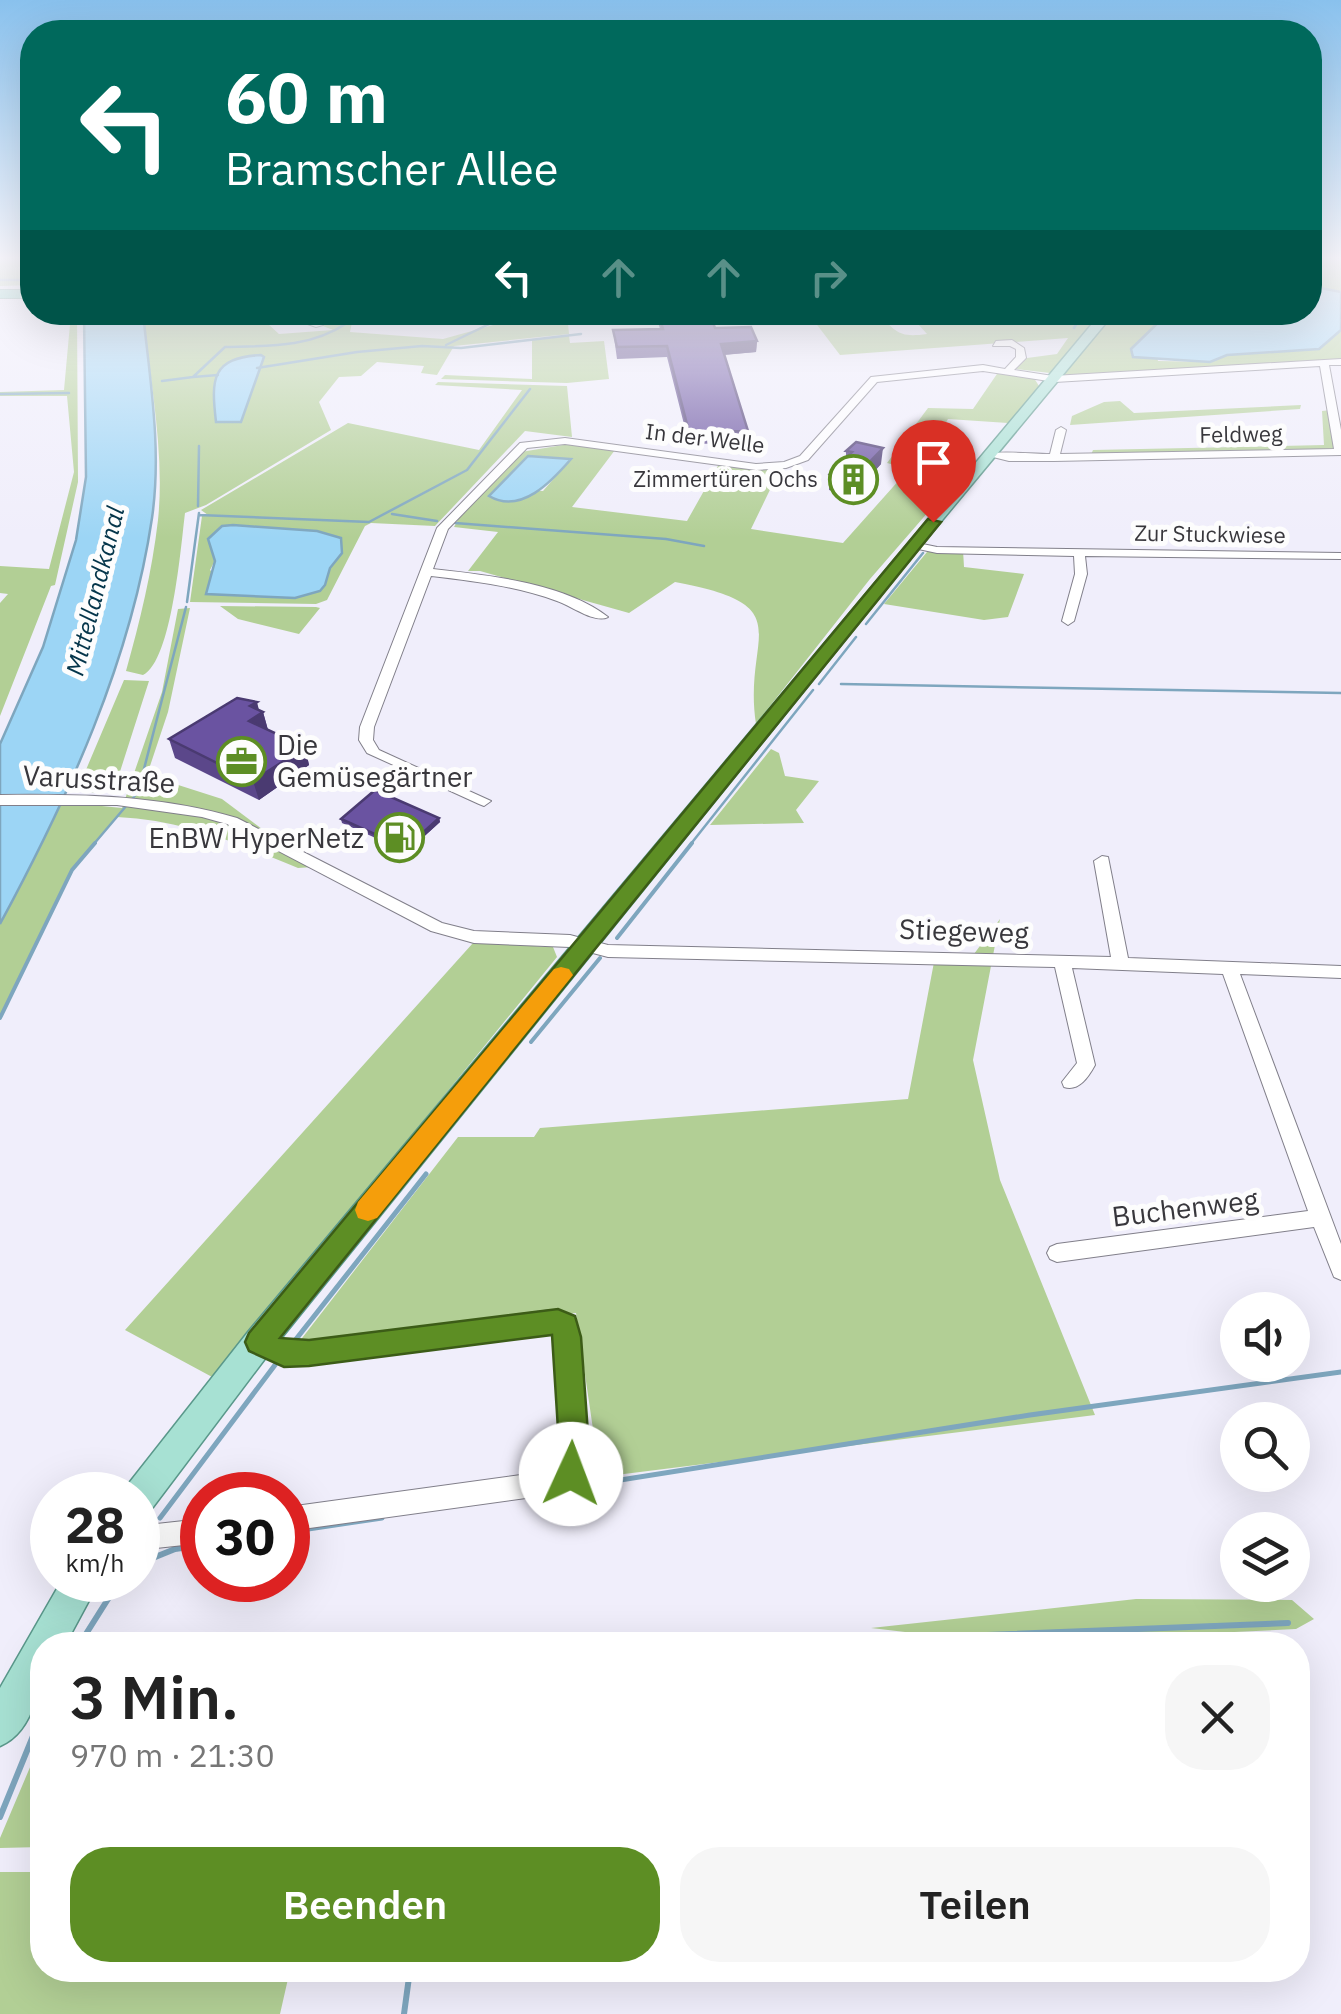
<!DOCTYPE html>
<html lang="de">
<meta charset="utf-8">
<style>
:root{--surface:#fff;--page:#f6f6f6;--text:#222;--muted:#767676;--accent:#5d8e24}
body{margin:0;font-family:"IBM Plex Sans",sans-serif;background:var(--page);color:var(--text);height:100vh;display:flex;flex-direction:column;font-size:38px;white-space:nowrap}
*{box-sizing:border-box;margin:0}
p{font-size:32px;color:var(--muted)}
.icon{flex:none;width:55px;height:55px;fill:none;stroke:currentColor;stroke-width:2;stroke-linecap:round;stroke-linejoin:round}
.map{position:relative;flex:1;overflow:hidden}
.side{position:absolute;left:30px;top:1632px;width:1280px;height:350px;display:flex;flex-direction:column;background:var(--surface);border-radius:40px;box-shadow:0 10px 40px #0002}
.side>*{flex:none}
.banner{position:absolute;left:20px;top:20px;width:1302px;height:305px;border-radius:40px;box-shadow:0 10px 40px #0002;background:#00695c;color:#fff;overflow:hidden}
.fabs{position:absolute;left:1220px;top:1292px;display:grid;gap:20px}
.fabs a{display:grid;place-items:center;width:90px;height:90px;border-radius:50%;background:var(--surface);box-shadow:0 10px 40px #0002;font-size:50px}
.speed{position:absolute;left:30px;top:1472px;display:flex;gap:20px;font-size:50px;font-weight:700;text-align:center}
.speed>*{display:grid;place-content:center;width:130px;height:130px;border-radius:50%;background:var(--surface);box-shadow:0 10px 40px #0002;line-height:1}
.speed small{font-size:25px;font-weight:400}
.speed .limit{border:15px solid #d22;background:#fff;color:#111}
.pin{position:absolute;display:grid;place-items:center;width:85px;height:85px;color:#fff;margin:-102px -42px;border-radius:50% 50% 50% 0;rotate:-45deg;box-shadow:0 0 10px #0007}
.pin .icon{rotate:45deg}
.me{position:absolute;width:110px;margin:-55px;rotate:2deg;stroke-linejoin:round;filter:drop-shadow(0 0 8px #0008)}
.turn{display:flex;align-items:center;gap:35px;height:210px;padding:0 40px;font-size:45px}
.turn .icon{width:130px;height:130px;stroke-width:2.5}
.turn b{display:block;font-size:70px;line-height:85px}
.lanes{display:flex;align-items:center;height:95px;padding:0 40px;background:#0003;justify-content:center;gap:50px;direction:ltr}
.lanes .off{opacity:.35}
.round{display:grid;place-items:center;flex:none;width:105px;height:105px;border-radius:40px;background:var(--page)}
.head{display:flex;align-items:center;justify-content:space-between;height:170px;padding:0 40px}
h1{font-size:60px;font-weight:600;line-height:75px}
.action{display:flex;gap:20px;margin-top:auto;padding:20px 40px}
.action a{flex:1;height:115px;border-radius:40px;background:var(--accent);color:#fff;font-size:40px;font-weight:600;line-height:115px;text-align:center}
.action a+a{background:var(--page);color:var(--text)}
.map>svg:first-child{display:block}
.green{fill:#b2cf95;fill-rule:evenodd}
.water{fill:#9cd5f5;stroke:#7ea6be;stroke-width:2.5}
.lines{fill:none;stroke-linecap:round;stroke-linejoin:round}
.stream-far3{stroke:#7ea6be;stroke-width:2.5}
.stream-far2{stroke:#7ea6be;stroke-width:4}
.stream-far1{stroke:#7ea6be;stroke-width:5}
.stream{stroke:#7ea6be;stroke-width:6}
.minor-casing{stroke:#817f8a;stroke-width:2}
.primary-casing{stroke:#5a988b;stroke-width:3}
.motorway-casing{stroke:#5a988b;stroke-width:2}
.minor{fill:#fff;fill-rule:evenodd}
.primary{fill:#a7e1d3;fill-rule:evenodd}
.motorway{fill:#6dcdb5;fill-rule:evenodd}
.wall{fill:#5b478a}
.shaded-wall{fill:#4a3a71}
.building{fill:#6a53a1;stroke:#4a3a71;stroke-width:2.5}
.route{fill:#5d8e24;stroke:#3c5c17;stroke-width:2.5}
.slow{fill:#f59e0b}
.labels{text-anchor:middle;stroke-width:10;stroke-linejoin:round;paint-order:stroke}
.far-street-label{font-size:22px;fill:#38373c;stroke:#fdfdfd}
.far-poi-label{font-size:22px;fill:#38373c;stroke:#fdfdfd;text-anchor:end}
.far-water-label{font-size:25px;font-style:italic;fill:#04354a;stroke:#fdfdfd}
.poi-label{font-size:28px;fill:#38373c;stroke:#fdfdfd;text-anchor:start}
.street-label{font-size:28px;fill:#38373c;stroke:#fdfdfd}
</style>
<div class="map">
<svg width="1341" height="2014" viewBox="0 0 1341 2014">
<rect width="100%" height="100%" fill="#f0eefb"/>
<!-- green -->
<path class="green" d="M0 256H32V285L0 286Z
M1341 256V292L1310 286V257Z
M1094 312 1096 317 1113 319 1120 313H1168L1151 330 1158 361 1210 362 1227 355 1319 349 1341 330V362L1075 376 1016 369 1027 358 1057 354 1068 338 840 355 808 313H877C897 332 898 338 927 334L908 313Z
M71 313H77L78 482 55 585 51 586 0 716V603L8 594 0 593V566L49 569 74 472 67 396H0V392L64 390Z
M143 313H256L279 334 333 330 290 313H354L350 332 443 339 497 324 516 313H567L569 334 454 346 437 375 421 373 424 366 377 362 361 376 339 377 319 402 331 430 206 505 185 513C181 545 172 661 143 675L126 671C140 621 152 572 158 520 165 453 150 380 143 313Z
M569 336 570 343 604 341 609 379 567 383 441 379 445 375 532 379V340Z
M999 371 1034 378 1039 386 1008 423 948 419 927 455 969 465 870 579 756 724C742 634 804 606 675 582L629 613 480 571H468L498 532 454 527 459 518 521 452 569 444 615 450 572 507 687 521 719 464 781 467 751 529 843 543 909 469 887 463 928 408 973 409ZM528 456 570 460 543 491 496 488 505 483Z
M438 382 567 386 572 437 525 431 435 526 371 523 365 526 327 600 316 604 190 602 202 516 208 515 201 510 348 423 479 450 522 390 435 385ZM233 525 317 531 340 538 341 553 330 568 325 585 295 598 237 594 210 570Z
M1120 401 1134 413 1301 405 1300 409 1070 425 1072 416 1104 402Z
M1331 410 1340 452 1090 457 1093 450 1324 445 1322 411Z
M963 550 964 567 1024 574 1008 617 984 620 884 604 927 552Z
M220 606 316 607 320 608 299 634 238 619Z
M190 608 168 712 147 775 222 799 313 867 298 868C233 842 188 821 117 817L73 870 0 1018V924L62 802 122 808 162 692 178 609Z
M124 680 149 681 117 781 101 793 77 791Z
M771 749 779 753 785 776 819 781 796 810 804 823 710 825Z
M1000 919 973 1060 1000 1180 1095 1415 600 1477 576 1313 299 1342 458 1137H534L540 1128 908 1099 935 957 971 958Z
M473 943 553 947 557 957 214 1378 125 1330Z
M1136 1599 1292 1600 1314 1619 1296 1629 999 1643 871 1628Z
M42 1739V1847L0 1848V1838Z
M0 1872H42V1970H290L280 2014H0Z"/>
<!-- water -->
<path class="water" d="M1310 286 1341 292V330L1319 349 1227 355 1210 362 1133 357 1131 349 1168 313 1310 312Z
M84 313H143C150 381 162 449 152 518 131 661 68 798 0 924V744L43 647 76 540 86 477Z
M261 355 264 357 241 422H216C211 379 211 358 261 355Z
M528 456 571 459C552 481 521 515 489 496Z
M233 525 317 531 341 538 342 553 330 568 325 585 320 591 295 598 206 594 215 561 208 539 222 526Z"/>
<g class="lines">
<!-- stream-far3 -->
<path class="stream-far3" d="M0 280H32
M1074 312 1080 318 1074 328
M446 345 514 312
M257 368 357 352 422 346 461 348 581 334
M193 377 218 375
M162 381 193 377 225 347C268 346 310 348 347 323V312
M0 394 69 393
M198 506 199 446
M392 514 437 521
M199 515 369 522 467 470 530 389
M455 523 666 539 704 546
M187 602 199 513
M866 624 923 553
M819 684 856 637
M841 684 1341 693
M93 845 138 792 186 607
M690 845 813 690"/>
<!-- stream-far2 -->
<path class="stream-far2" d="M617 938 692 843
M0 1018 72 870 95 843
M531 1042 600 958"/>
<!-- stream-far1 -->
<path class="stream-far1" d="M293 1343 426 1174
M570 1488 1030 1415 1341 1372
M160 1518 275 1365
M288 1532 382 1518"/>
<!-- stream -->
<path class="stream" d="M288 1532 297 1531
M138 1564 175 1549 202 1545
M79 1645 120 1580
M737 1645 1288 1623
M0 1817 42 1714
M404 2014 410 1970"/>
<defs>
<path id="minor" d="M274 312H288L323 325 316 327Z
M996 341 1012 340 1024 348 1026 358 1014 370 1053 376 1341 359V365H1329L1341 430V455L1054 461H1009L985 455C1000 450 1031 454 1050 454L1056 430 1061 427 1066 430 1060 454 1334 449 1320 366 1055 382 983 371 877 382 808 460 786 468 756 470 565 444 527 448 448 529 433 569C487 575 565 583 608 617 595 624 572 606 557 601 517 586 473 581 431 576L374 727 373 740 379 750 491 801 484 806 479 804 367 753 359 740 360 727 437 528 520 443 565 438 756 464 784 462 800 456 871 377 983 365 1005 369 1016 357V349L1010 346H993Z
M913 542 937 547 1341 553V559L1085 556 1087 574 1074 621 1068 625 1062 621 1075 574 1074 556 937 553 909 547 907 545Z
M0 795C81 794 159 795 237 818L442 923 474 931 570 935 608 945 1111 957 1094 861 1102 856 1108 857 1128 958 1341 966V978L1240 974 1341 1244V1280L1334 1277 1314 1227 1057 1262 1050 1259 1047 1253 1050 1247 1057 1244 1308 1211 1223 974 1072 968 1095 1065C1089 1076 1079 1092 1064 1087L1062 1082 1077 1063 1055 967 608 957 570 947 474 943 431 931 227 824 202 817 117 805H0Z
M551 1310 573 1318 576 1325 587 1461 579 1482 562 1493 288 1531V1507L557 1470 563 1461 555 1331 284 1364 251 1349 248 1342 251 1335 259 1332 285 1344 309 1343Z
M202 1519V1543L138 1550V1526Z"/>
<path id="primary" d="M1102 312H1115L919 548 270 1352 150 1511 138 1516V1495H123L126 1487 248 1332Z
M62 1580H100L65 1645H42C42 1679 36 1731 0 1746V1688Z"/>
<path id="motorway" d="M0 290H32V298H0Z
M1091 312H1106L1111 319 1099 322Z"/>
</defs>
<!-- minor casing -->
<use href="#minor" class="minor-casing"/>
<!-- primary casing -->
<use href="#primary" class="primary-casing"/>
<!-- motorway casing -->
<use href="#motorway" class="motorway-casing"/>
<!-- minor -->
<use href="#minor" class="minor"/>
<!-- primary -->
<use href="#primary" class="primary"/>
<!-- motorway -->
<use href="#motorway" class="motorway"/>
</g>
<!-- wall -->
<path class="wall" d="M655 312H709L715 328 757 341 756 352 724 355 748 431V443L689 444 667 357 617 359 613 330 660 329Z
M846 451 881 464 852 496 829 490 830 474 846 459Z
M259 710 263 712 268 730 305 747 309 765 259 800 175 758 169 739Z
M439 818 440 822 407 852 342 823 341 819Z"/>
<!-- shaded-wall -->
<path class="shaded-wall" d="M757 341 756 352 721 355V344Z
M883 448 881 464 852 496 853 479Z
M257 702 260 714 263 712 268 730 249 721 250 706Z
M305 747 309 765 259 800 253 781Z
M439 818 440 822 407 852 406 848Z"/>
<!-- building -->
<path class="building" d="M658 312H709L715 328 751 327 757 341 721 344 748 431 689 432 667 346 617 347 613 330 663 329Z
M856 442 883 448 853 479 830 474 852 452 846 451Z
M237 698 257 702 250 706 263 712 249 721 305 747 253 781 169 739Z
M375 790 439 818 406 848 341 819Z"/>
<!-- sky -->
<linearGradient id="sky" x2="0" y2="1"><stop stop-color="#89c1ed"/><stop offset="0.48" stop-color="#f8f7fd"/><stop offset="1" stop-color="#f8f7fd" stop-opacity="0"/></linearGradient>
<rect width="1341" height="538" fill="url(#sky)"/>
<!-- route -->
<path class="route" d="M928 519 941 522 280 1338 309 1340 558 1309 575 1316 581 1337 590 1461 582 1485 571 1489 560 1485 556 1474 560 1461 552 1335 309 1366 284 1367 249 1351 245 1342 249 1333Z"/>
<!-- slow -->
<path class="slow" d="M561 967 569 969 573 975 569 980 377 1218 368 1221 358 1218 355 1210 358 1202 554 969Z"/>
<!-- icons -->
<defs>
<symbol id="building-ring" viewBox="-11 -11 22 22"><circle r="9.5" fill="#fdfdfd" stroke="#5d8e24" stroke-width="1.5"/><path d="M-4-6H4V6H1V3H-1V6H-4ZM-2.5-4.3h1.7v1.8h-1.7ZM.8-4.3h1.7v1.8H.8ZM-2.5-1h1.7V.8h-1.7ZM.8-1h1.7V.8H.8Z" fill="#5d8e24"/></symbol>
<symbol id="office-ring" viewBox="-11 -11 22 22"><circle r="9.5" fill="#fdfdfd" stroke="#5d8e24" stroke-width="1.5"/><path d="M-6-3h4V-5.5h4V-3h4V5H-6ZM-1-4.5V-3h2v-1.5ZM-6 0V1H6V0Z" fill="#5d8e24"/></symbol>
<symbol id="fuel-ring" viewBox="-11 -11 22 22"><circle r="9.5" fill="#fdfdfd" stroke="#5d8e24" stroke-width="1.5"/><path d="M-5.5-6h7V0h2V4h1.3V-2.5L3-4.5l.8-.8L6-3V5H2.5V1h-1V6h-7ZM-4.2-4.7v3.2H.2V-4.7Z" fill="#5d8e24"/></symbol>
</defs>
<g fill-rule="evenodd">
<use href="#building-ring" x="826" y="452" width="55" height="55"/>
<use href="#office-ring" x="214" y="734" width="55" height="55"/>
<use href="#fuel-ring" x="372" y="810" width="55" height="55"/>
</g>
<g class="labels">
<!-- far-street labels -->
<g class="far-street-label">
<text transform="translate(1241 434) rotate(-1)" y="8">Feldweg</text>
<text transform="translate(705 438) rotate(7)" y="8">In der Welle</text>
<text transform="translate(1210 534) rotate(1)" y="8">Zur Stuckwiese</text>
</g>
<!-- far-poi labels -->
<g class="far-poi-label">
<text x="818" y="487">Zimmertüren Ochs</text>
</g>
<!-- far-water labels -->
<g class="far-water-label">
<text transform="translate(95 591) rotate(-76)" y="9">Mittellandkanal</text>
</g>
<!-- poi labels -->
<g class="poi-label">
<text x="277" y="755">Die<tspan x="277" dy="32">Gemüsegärtner</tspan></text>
<text x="364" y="848" text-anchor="end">EnBW HyperNetz</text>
</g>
<!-- street labels -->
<g class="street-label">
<text transform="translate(99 779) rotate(3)" y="10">Varusstraße</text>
<text transform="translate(964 931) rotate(2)" y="10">Stiegeweg</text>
<text transform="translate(1185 1208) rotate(-7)" y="10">Buchenweg</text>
</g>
</g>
</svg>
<div class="fabs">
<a><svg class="icon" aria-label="sound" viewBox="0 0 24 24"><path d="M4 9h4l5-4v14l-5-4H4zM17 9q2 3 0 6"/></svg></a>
<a><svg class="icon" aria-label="search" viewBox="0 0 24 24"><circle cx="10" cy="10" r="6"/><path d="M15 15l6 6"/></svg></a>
<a><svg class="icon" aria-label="layers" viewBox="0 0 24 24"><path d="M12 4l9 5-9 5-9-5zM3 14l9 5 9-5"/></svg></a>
</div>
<div class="speed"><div>28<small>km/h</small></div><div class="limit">30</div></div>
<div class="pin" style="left:933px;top:522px;background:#d93025"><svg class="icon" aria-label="arrive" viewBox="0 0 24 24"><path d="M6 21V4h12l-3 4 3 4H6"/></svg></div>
<svg class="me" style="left:571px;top:1474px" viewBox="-20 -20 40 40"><circle r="19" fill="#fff"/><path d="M0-13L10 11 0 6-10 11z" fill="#5d8e24"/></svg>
<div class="banner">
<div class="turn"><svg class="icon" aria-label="left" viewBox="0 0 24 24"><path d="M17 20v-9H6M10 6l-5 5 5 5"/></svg><div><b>60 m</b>Bramscher Allee</div></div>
<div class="lanes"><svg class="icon" aria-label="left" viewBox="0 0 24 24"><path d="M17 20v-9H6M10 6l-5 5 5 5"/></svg><svg class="icon off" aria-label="ahead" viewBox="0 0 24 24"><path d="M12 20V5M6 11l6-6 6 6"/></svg><svg class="icon off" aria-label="ahead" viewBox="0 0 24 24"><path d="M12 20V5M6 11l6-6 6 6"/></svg><svg class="icon off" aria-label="right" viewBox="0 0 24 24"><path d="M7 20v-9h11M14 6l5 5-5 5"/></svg></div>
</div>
<section class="side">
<div class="head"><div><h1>3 Min.</h1><p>970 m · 21:30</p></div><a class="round"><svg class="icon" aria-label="close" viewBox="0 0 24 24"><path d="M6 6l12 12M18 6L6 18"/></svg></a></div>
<div class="action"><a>Beenden</a><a>Teilen</a></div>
</section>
</div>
